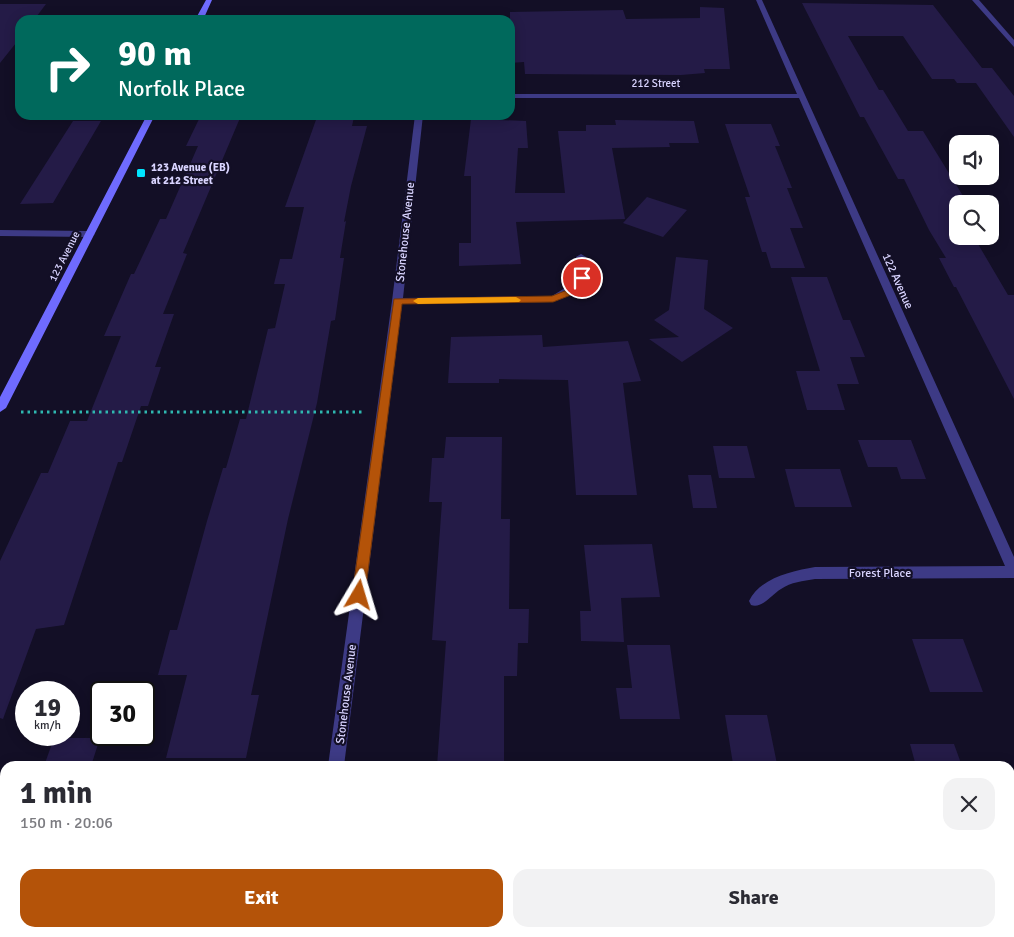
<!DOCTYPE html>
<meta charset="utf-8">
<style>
:root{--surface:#fff;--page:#f2f2f3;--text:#2b2b33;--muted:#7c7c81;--accent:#b45309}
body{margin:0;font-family:Signika,sans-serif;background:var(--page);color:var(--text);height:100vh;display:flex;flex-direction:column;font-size:19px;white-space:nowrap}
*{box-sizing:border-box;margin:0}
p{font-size:16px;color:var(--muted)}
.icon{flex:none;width:28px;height:28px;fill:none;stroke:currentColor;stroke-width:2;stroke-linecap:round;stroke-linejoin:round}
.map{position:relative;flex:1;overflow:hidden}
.sheet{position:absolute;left:0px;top:761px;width:1015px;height:176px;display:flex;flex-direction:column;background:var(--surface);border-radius:15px 15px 0 0;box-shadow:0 2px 12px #0003}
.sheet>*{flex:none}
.hud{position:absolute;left:15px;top:15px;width:500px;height:105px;border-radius:15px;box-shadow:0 2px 12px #0003;background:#00695c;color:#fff;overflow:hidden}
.buttons{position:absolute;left:949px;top:135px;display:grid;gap:10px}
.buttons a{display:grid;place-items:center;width:50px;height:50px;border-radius:10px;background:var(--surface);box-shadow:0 2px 12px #0003;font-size:25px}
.speed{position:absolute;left:15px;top:681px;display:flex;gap:10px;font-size:25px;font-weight:700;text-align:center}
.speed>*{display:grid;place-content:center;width:65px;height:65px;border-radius:50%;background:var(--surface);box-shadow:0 2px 12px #0003;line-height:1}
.speed small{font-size:12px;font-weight:400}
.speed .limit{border:2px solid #111;border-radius:8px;background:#fff;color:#111}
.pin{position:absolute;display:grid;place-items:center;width:42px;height:42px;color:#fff;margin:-21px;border:2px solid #fff;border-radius:50%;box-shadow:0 1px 5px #0007}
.me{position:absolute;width:55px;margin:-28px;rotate:7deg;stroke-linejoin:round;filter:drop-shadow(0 0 4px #0008)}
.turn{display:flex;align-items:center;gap:18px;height:105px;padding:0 20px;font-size:22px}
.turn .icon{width:65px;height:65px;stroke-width:2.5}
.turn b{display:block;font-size:35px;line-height:42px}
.round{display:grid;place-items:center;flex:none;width:52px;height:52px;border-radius:15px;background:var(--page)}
.headline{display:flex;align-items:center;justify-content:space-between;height:85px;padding:0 20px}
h1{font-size:30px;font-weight:700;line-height:38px}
.action{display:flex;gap:10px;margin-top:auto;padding:10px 20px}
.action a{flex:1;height:58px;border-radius:15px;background:var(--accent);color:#fff;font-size:20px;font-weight:700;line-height:58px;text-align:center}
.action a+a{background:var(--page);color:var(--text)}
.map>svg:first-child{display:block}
.building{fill:#241b47}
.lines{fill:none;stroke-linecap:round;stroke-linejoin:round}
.path{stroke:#2fb8b0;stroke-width:3;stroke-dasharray:2.5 4;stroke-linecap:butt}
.street{fill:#3d3a85;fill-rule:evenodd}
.secondary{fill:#6f6bff;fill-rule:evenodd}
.route{fill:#b45309;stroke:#753606}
.slow{fill:#f59e0b}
.poi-dot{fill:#00e5ff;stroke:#130f26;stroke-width:2}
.labels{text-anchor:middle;stroke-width:4.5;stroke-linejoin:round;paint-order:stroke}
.far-street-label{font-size:11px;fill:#d9d4ff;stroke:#130f26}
.far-poi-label{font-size:11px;font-weight:bold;fill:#d9d4ff;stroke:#130f26;text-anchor:start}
.street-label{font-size:12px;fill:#d9d4ff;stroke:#130f26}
</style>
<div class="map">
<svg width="1014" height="937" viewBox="0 0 1014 937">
<rect width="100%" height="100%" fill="#130f26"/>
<!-- building -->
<path class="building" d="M802 3 933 5 982 68H992L1014 96V137L976 83H957L954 79H932L903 36H848L879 90H883L908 131H923L968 204H958V236H987L991 244H978L1008 295H1014V399L956 287H954L939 258H946L929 230 904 179H898L864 117H860Z
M0 4H46L34 20H20V38L0 63Z
M700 7 724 8 730 69H704L705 73 681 75 525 74 524 62 510 63V12L623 10 626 19 700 18Z
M200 117 240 118 183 253 187 254 163 314H174L155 367H161L148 406H141L122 462H118L64 625 36 629 3 719 0 718V561L41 473H48L70 421H87L121 336H104L131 274H134L160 219H166L198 146H186Z
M317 117H354L352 126H367L351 186 344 222 346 221 340 258H344L335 320 331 321 317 403 288 519 251 695H259L246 758H166L187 675H158L170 630H177L207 521 223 468H226L240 419H246L268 329 275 328 285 284H274L280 259H292L304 207H285Z
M471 119 526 121 528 148H518L515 193H565L558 131H586V125H616L615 120 694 121 699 143H669L670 147 612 148 625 219 516 222 521 264 459 266V243H471V176H464Z
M73 121H101L53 203 20 204Z
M725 124H771L780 146H775L792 188H787L803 228H790L805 268H771L766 252H762L745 197H750Z
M647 197 687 210 663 237 623 223Z
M676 257 708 260 704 309 733 328 682 362 649 339 679 337 654 320 669 310Z
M791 277H827L843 320H850L865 357H850L859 384H837L845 410H807L796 371H820Z
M542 335 543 347 628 341 641 381 623 383 637 495H576L568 380 499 379V383H448L451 337Z
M446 437H502L501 519H510L509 609H529L528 643H518L517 676H504V766H437L446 641 432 640 442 502H429L432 458H444Z
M858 440H911L926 479H901L897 467H868Z
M713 446H747L755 478H719Z
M785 469H840L852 507H795Z
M688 475H711L717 508H693Z
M652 544 660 597 621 598 624 642 581 641 580 611H591L584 545Z
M912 639H963L983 692H930Z
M627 645H670L680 719H620L616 688H632Z
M725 715H767L777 764H733Z
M54 738H100L91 766H44Z
M910 744H954L962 766H916Z"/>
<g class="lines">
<!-- path -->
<path class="path" d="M21 412H362"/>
<!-- street -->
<path class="street" d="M756 0H762L1014 557V578L815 579C803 581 791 582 781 589 771 595 762 609 751 605L749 601C760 578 792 571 815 567L1005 566 799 98H510V94H797Z
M972 0H979L1014 40V47Z
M415 115H423L403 298 552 296 573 283 576 274V257L581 254 586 257V274L581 287 573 294 553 302 402 304 344 766H328L392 301Z
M0 230 90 231 95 234 90 237 0 236Z
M305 932H323V937H305Z"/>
<!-- secondary -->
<path class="secondary" d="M206 0H212L203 20H195Z
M147 115H155L6 408 0 412V397Z"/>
</g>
<!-- route -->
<path class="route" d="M579 276 587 278 576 293 553 302 402 304 365 595 359 600 354 599 352 595 394 299 552 296 570 289Z"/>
<!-- slow -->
<path class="slow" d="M516 297 521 300 519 302 418 304 413 301 418 298Z"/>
<!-- markers -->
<rect class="poi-dot" x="136" y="168" width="10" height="10" rx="2.5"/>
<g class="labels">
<!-- far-street labels -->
<g class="far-street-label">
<text x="656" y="87">212 Street</text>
<text transform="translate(64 256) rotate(-63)" y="4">123 Avenue</text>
</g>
<!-- far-poi labels -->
<g class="far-poi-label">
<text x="151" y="171">123 Avenue (EB)<tspan x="151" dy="13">at 212 Street</tspan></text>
</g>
<!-- street labels -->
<g class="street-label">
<text transform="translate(405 232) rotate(-84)" y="4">Stonehouse Avenue</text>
<text transform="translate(898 281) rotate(66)" y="4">122 Avenue</text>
<text x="880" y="577">Forest Place</text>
<text transform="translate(346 694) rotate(-83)" y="4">Stonehouse Avenue</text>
</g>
</g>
</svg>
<div class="buttons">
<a><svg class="icon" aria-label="sound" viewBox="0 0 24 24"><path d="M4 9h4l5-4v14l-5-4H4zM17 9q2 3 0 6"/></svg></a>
<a><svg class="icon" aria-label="search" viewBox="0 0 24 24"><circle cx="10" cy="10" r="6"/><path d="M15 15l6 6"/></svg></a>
</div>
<div class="speed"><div>19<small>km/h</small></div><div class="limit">30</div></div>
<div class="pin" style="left:582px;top:278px;background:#d93025"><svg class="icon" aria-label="arrive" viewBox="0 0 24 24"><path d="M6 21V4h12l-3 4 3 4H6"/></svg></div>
<svg class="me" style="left:359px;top:595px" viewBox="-20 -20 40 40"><path d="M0-17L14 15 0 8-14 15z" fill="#b45309" stroke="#fff" stroke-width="4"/></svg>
<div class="hud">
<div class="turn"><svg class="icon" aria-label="right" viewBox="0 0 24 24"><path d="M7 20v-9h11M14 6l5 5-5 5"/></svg><div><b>90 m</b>Norfolk Place</div></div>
</div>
<section class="sheet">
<div class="headline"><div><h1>1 min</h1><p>150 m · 20:06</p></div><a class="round"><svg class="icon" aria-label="close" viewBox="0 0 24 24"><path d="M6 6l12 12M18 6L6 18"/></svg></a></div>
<div class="action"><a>Exit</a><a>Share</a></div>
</section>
</div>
